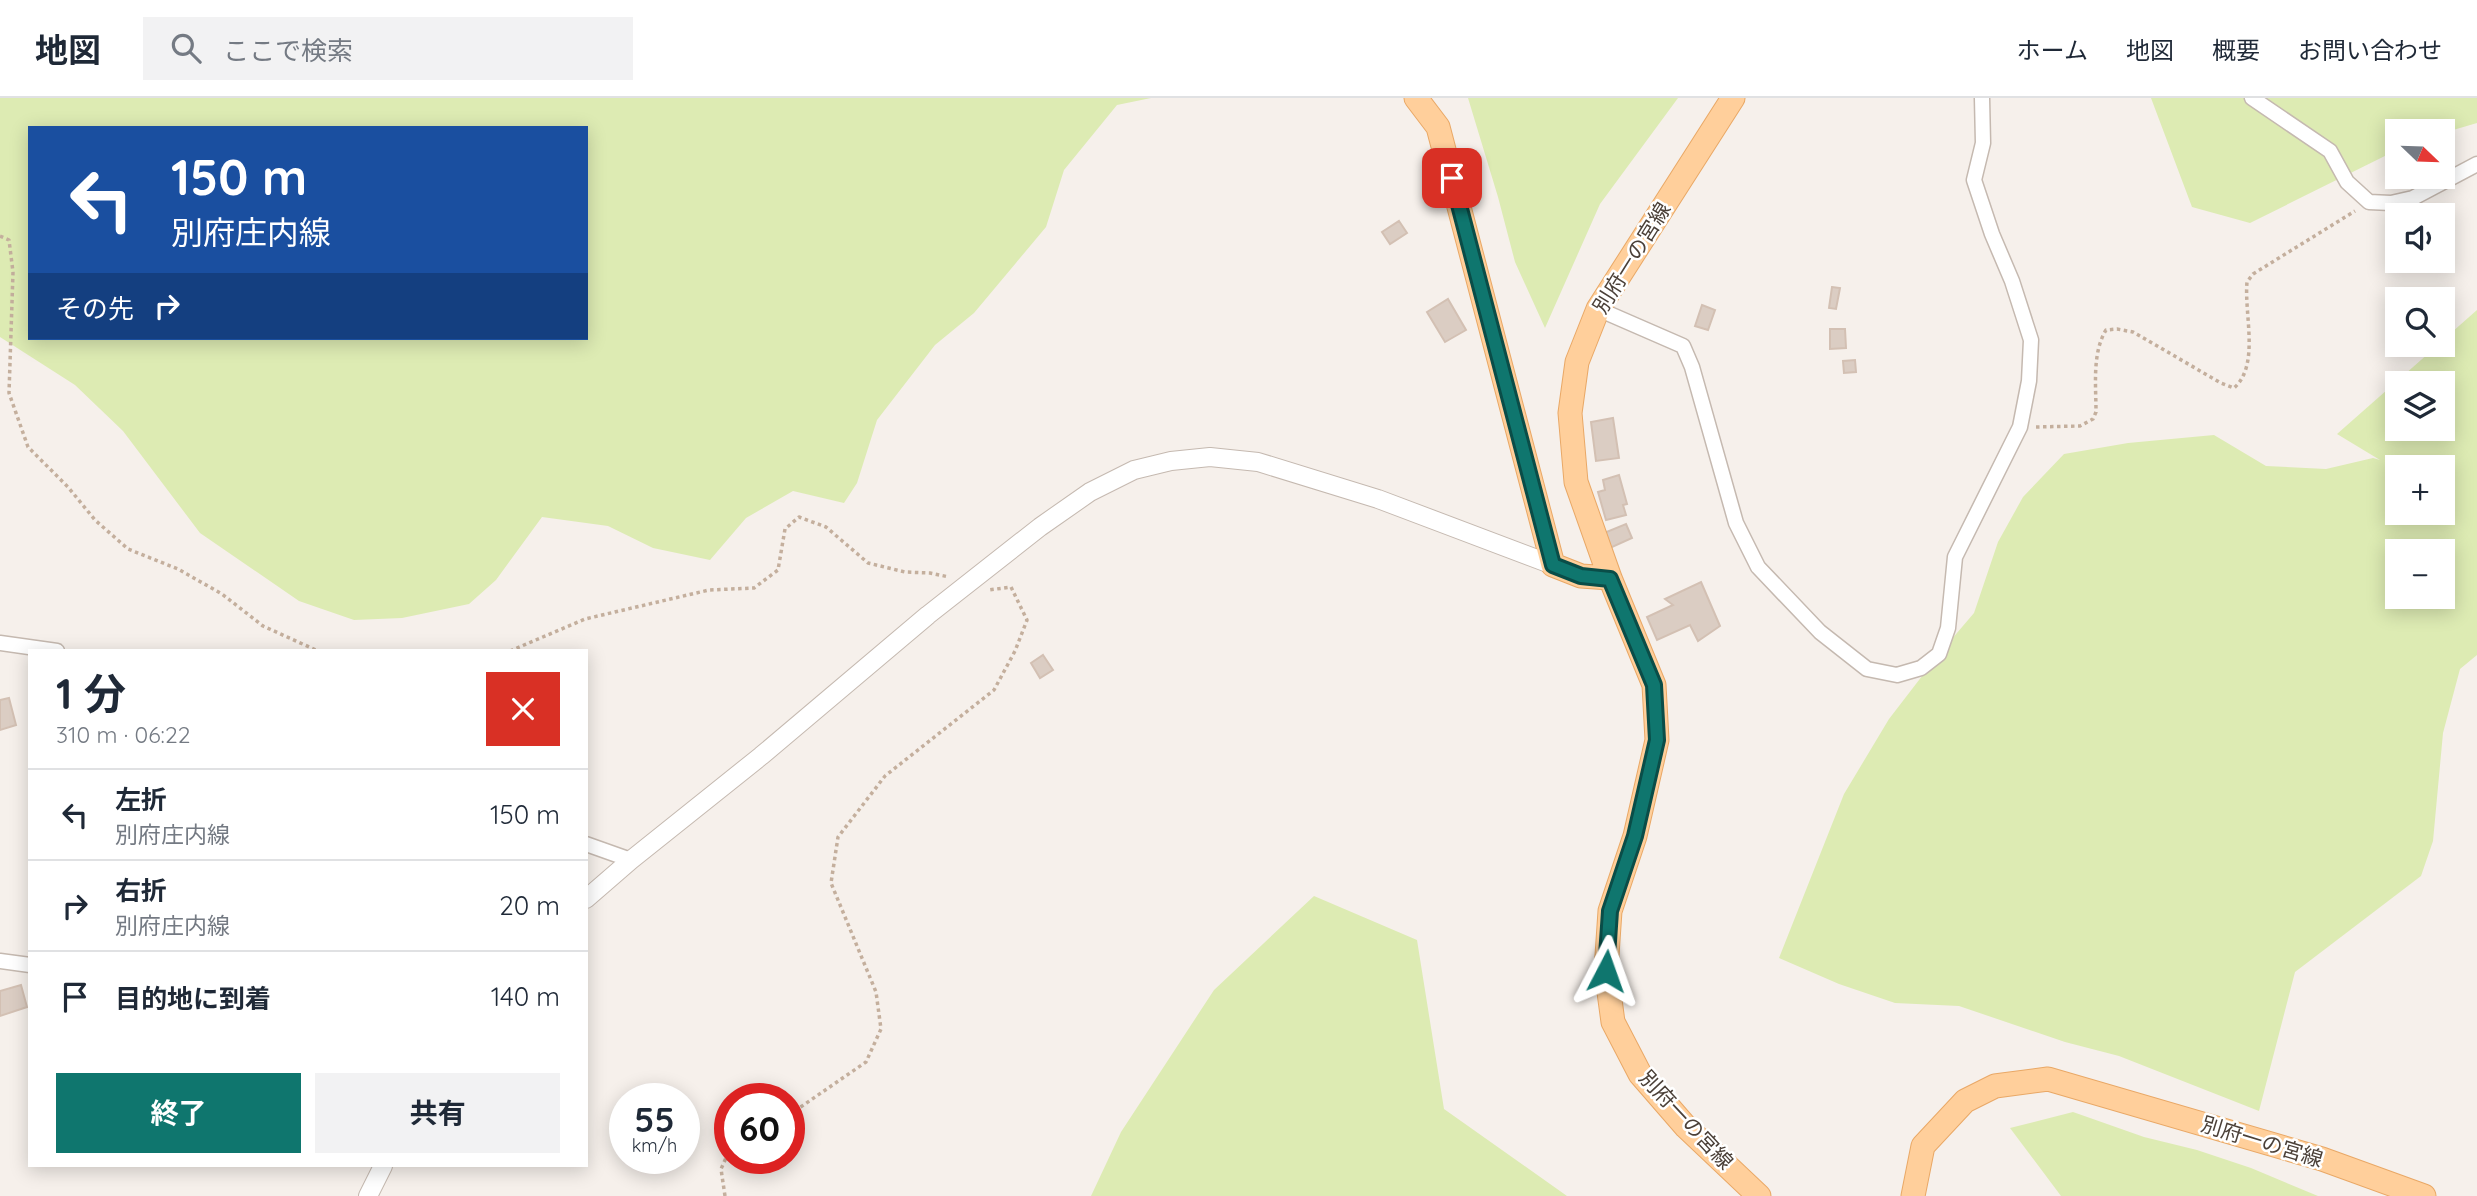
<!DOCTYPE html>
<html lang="ja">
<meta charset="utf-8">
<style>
:root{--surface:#fff;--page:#f2f2f3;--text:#1f2937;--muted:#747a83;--line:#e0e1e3;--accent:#0f766e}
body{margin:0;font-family:Quicksand,"Noto Sans JP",sans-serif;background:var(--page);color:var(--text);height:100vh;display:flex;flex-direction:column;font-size:26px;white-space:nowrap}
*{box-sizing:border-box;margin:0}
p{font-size:23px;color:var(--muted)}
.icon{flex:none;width:38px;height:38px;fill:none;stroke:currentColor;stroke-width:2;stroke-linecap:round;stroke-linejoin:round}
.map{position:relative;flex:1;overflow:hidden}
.sheet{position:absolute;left:28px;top:551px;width:560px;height:518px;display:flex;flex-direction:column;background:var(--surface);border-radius:0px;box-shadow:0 4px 18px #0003}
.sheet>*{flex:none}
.banner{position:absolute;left:28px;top:28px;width:560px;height:214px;border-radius:0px;box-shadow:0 4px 18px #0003;background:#1a4fa0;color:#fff;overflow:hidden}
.needle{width:46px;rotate:113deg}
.buttons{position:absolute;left:2385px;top:21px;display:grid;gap:14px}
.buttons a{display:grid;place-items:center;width:70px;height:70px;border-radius:0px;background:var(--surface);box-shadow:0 4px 18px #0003;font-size:35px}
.speed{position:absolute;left:609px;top:985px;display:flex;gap:14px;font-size:35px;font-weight:700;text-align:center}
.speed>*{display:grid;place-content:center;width:91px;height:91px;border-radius:50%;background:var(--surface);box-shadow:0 4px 18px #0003;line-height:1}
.speed small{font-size:18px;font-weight:400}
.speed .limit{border:10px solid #d22;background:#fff;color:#111}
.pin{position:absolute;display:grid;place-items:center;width:60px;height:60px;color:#fff;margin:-30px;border-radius:14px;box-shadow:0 4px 10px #0006}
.me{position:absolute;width:77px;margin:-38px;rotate:4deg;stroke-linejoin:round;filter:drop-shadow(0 0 5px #0008)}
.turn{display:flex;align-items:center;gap:24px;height:147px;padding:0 28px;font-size:32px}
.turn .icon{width:91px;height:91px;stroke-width:2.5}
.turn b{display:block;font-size:49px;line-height:60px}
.then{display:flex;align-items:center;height:66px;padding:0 28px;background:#0003;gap:14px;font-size:26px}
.round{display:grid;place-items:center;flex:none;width:74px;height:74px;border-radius:0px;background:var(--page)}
.overview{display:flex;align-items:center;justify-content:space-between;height:119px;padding:0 28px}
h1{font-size:42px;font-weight:700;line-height:52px}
.button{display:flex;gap:14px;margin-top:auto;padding:14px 28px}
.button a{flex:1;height:80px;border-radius:0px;background:var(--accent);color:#fff;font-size:28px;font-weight:700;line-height:80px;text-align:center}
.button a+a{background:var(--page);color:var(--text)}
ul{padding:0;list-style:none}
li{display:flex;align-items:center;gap:21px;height:91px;padding:0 28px;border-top:2px solid var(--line)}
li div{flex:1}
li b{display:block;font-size:26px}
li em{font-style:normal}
header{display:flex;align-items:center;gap:42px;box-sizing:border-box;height:98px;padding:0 35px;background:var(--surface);border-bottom:2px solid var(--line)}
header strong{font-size:33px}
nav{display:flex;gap:38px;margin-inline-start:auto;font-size:24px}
.search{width:490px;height:63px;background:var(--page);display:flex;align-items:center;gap:18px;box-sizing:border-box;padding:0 24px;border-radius:0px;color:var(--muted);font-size:26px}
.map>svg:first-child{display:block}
.green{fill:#ddebb3;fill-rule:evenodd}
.building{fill:#dbcdc3;stroke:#d3c0b3;stroke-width:2}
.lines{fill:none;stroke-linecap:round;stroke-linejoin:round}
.minor-casing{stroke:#c5b9b0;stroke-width:17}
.tertiary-casing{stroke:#c5b9b0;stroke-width:20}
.primary-casing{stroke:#e9a866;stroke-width:25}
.path{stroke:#c4af9d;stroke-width:3.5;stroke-dasharray:3.5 3.5;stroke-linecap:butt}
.minor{stroke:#fff;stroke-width:14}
.tertiary{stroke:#fff;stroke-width:18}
.primary{stroke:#ffcf9b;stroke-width:23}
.route-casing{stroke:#0a4d48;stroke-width:18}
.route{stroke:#0f766e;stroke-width:12}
.labels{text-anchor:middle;stroke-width:5;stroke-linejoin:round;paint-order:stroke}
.street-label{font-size:21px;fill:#4b4038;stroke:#fff}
</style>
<header>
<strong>地図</strong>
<div class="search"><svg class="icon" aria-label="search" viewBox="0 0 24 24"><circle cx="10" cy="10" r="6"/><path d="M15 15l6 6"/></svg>ここで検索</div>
<nav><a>ホーム</a><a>地図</a><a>概要</a><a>お問い合わせ</a></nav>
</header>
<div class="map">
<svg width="2477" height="1098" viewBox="0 0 2477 1098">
<rect width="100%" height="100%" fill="#f6f0eb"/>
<!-- green -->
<path class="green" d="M0 0H1151L1117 7 1064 72 1046 129 974 215 935 247 877 322 857 385 844 405 793 393 746 420 710 462 653 450 608 428 542 419 496 482 469 506 402 520 354 522 299 503 200 435 123 333 75 287 0 239ZM30 30H586V240H30Z
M1468 0H1678L1600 106 1545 230 1515 164 1498 99Z
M2151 0H2477V25L2443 35V33H2398L2397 52 2250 125 2192 109Z
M2477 212V557L2460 571 2443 635 2433 743 2421 778 2295 874 2259 1013 2119 958 2065 944 1959 908 1895 905 1839 886 1779 860 1844 696 1889 621 1939 556 1974 515 1998 444 2023 399 2064 356 2128 345 2214 337 2266 368 2326 371 2373 360 2380 362 2337 336 2438 247H2443V242ZM2398 285H2443V331H2398ZM2398 369H2443V415H2398ZM2398 453H2443V499H2398Z
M1314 798 1417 842 1444 1011 1567 1098H1091L1121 1034 1214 892Z
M2073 1014 2144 1039 2197 1052 2251 1070 2318 1098H2061L2010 1030Z"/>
<!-- building -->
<path class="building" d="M1399 123 1407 135 1390 146 1382 134Z
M1832 189 1840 190 1836 211 1829 210Z
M1448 201 1466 232 1445 244 1427 214Z
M1702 207 1715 212 1708 232 1695 228Z
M1830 231H1845L1846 250 1830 251Z
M1855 262 1856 274 1844 275 1843 263Z
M1613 320 1619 360 1596 363 1591 324Z
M1619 377 1627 406 1623 407 1626 417 1606 422 1598 394 1605 392 1603 382Z
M1626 426 1632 440 1610 450 1604 435Z
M1701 484 1720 528 1698 543 1690 527 1657 542 1647 519 1673 507 1665 501Z
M1043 557 1053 572 1040 580 1031 565Z
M9 600 16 627 0 632V602Z
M21 887 27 909 0 918V893Z"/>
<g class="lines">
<defs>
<path id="minor" d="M2252 0 2330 53 2347 84 2369 104 2391 105 2413 100 2477 66
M1598 211 1683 248 1692 269 1736 425 1758 469 1820 534 1867 571 1897 577 1921 570 1939 556 1948 530 1955 459 2020 329 2029 283 2031 242 2012 183 1992 136 1974 82 1983 45 1982 0
M0 545 57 553
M586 746 631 762
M0 863 30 867"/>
<path id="tertiary" d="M586 801 631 762 761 658 928 517 1040 429 1090 394 1134 372 1171 363 1210 359 1258 364 1378 401 1553 467
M368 1098 383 1068"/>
<path id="primary" d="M1416 0 1438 29 1553 467 1581 478 1610 480
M1733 0 1598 211 1577 264 1570 315 1576 384 1610 480 1654 587 1657 642 1635 738 1610 813 1606 872 1613 924 1640 976 1686 1029 1759 1098
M1913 1098 1923 1048 1965 1003 1995 988 2048 981 2322 1061 2424 1098"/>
</defs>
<!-- minor casing -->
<use href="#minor" class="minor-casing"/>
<!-- tertiary casing -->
<use href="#tertiary" class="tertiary-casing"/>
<!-- primary casing -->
<use href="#primary" class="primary-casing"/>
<!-- path -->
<path class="path" d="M0 138 9 142 13 174 9 295 28 349 68 389 95 422 128 451 178 471 222 496 263 528 318 553
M2036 329 2080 328 2093 321 2096 314C2096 287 2092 255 2106 232L2117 231 2133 234 2221 285 2234 290C2260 267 2244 217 2247 184L2253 176 2355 113
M510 553 585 521 709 492 754 490 778 472 785 431 799 419 826 429 868 465 905 474 930 475 949 479
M789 1017 866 964 881 931 876 894 831 785 838 739 885 678 994 592 1015 553 1027 522 1011 489 989 492
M725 1098 721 1071 730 1051"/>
<!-- minor -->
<use href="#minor" class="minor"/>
<!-- tertiary -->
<use href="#tertiary" class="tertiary"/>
<!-- primary -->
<use href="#primary" class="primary"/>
</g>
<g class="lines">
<defs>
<path id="route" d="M1452 80 1553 467 1581 478 1610 481 1654 587 1657 642 1635 738 1610 813 1606 873"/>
</defs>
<!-- route casing -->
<use href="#route" class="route-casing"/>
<!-- route -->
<use href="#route" class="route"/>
</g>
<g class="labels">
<!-- street labels -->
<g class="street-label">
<text transform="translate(1632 160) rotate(-58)" y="7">別府一の宮線</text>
<text transform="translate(1686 1022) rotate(47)" y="7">別府一の宮線</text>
<text transform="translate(2262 1044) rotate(17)" y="7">別府一の宮線</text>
</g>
</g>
</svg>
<div class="buttons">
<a><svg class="needle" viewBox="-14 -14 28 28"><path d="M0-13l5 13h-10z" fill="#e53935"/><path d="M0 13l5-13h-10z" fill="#747a83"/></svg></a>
<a><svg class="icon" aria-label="sound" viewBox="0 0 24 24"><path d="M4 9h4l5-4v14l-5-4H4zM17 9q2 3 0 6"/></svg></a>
<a><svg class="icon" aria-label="search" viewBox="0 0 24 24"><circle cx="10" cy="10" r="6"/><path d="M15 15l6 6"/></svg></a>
<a><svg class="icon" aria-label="layers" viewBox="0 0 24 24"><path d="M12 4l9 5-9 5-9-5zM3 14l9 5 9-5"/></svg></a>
<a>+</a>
<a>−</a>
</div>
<div class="speed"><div>55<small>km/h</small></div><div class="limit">60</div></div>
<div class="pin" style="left:1452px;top:80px;background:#d93025"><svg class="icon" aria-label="arrive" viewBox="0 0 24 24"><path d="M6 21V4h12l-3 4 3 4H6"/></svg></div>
<svg class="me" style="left:1606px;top:873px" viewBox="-20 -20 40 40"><path d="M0-17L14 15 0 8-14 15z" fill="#0f766e" stroke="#fff" stroke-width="4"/></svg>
<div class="banner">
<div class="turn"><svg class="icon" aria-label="left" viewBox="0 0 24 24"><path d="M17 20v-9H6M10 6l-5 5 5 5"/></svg><div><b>150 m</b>別府庄内線</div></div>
<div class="then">その先<svg class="icon" aria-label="right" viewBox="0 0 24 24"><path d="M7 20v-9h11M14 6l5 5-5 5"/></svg></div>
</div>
<section class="sheet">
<div class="overview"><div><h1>1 分</h1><p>310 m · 06:22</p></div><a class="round" style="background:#d93025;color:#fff"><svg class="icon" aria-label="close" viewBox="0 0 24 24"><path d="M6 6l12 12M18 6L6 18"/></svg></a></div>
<ul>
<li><svg class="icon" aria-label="left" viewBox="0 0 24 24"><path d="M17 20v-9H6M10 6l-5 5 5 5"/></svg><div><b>左折</b><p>別府庄内線</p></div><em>150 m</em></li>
<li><svg class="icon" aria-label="right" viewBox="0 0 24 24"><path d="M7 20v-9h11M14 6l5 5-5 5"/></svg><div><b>右折</b><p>別府庄内線</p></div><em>20 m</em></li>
<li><svg class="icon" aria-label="arrive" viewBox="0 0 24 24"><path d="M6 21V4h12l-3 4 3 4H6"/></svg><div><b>目的地に到着</b></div><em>140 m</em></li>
</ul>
<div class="button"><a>終了</a><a>共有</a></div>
</section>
</div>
